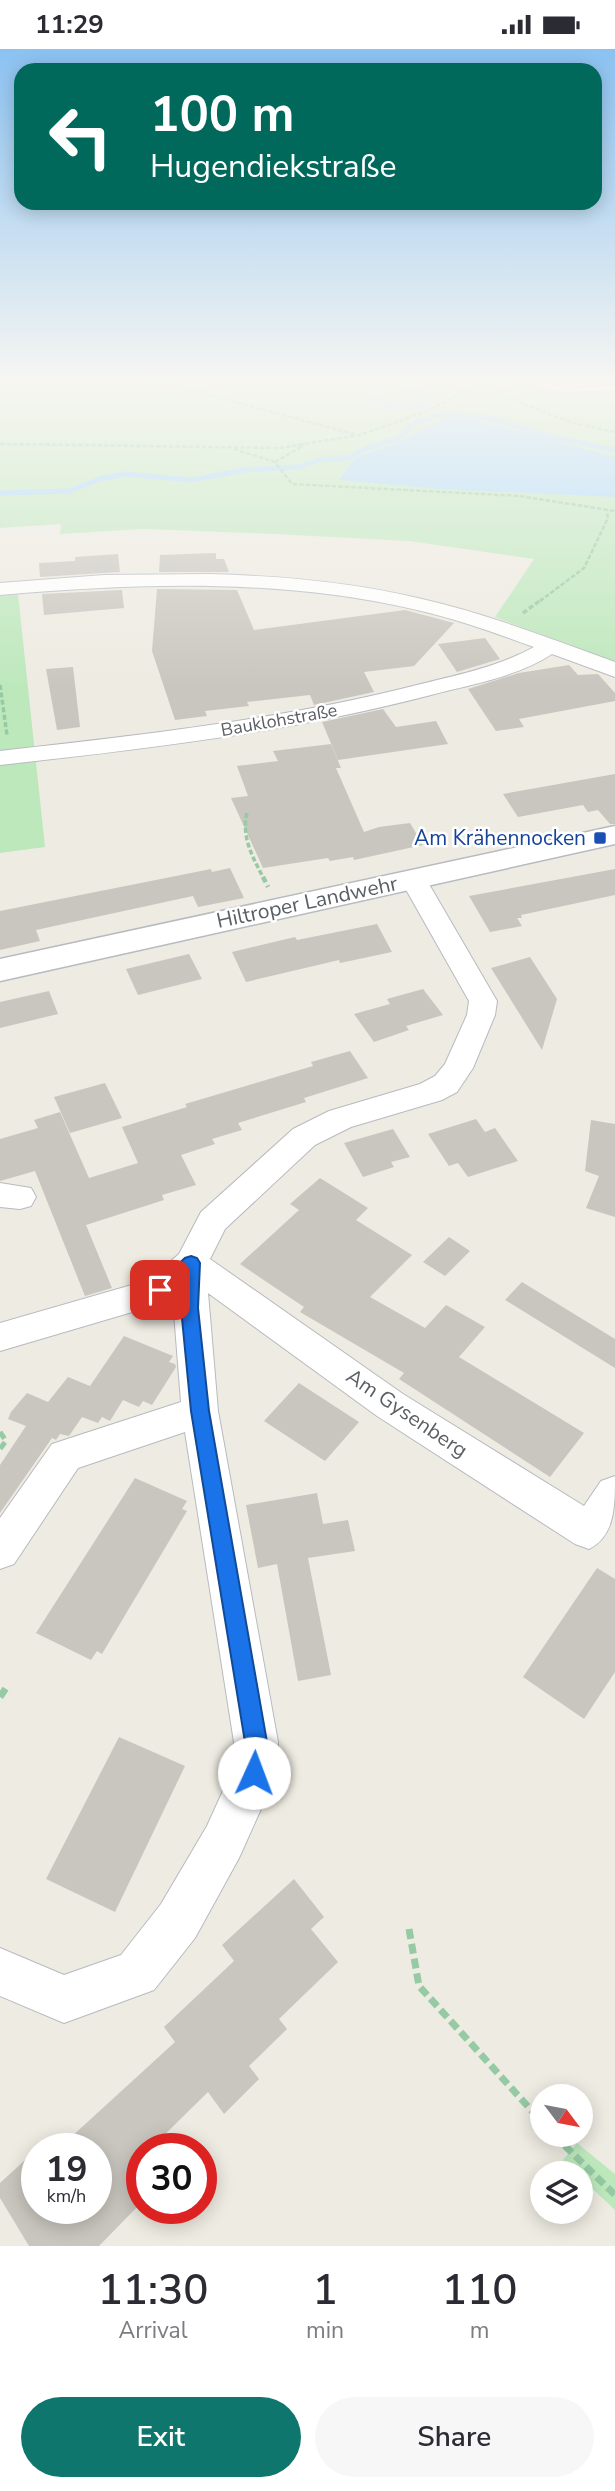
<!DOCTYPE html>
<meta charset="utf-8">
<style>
:root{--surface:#fff;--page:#f7f7f7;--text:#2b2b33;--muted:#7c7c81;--accent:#0f766e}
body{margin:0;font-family:"Nunito Sans",sans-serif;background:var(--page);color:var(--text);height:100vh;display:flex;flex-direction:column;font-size:26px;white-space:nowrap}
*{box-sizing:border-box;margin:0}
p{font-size:23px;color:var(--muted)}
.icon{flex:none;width:38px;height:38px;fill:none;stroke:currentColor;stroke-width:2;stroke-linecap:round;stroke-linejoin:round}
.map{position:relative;height:2197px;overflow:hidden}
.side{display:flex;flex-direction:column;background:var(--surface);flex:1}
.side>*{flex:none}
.hud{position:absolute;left:14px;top:14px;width:588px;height:147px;border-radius:21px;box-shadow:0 4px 18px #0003;background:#00695c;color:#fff;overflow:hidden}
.needle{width:46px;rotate:122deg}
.controls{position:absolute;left:530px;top:2035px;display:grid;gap:14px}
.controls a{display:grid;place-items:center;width:63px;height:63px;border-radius:50%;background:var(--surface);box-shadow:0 4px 18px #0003;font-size:35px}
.speed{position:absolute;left:21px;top:2084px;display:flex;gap:14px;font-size:35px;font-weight:700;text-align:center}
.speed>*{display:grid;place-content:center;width:91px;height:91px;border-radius:50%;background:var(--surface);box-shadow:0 4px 18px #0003;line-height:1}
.speed small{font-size:18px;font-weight:400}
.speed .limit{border:10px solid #d22;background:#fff;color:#111}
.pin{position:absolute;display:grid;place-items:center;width:60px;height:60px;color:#fff;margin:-30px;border-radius:14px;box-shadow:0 4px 10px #0006}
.me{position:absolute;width:77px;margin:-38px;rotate:2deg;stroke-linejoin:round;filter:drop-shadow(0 0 5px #0008)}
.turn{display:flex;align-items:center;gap:24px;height:147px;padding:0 21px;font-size:32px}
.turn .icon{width:91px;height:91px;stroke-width:2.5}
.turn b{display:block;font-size:49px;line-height:60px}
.eta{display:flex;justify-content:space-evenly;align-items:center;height:119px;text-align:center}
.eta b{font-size:42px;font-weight:600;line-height:49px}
.cta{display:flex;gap:14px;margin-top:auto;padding:14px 21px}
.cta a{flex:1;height:80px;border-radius:42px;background:var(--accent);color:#fff;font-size:28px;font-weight:600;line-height:80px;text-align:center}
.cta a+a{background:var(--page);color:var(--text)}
.status{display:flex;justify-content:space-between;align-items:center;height:49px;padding:0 35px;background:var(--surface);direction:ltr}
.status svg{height:19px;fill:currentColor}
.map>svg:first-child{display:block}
.green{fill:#bde8bc}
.water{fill:#a1d7ff}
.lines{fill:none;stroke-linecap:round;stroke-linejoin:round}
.stream{stroke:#a1d7ff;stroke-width:5}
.building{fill:#c9c6bf}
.service-casing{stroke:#b7babf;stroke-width:2}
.minor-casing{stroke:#b7babf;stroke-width:2}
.tertiary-casing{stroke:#b7babf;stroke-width:3}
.path-far4{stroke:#95caa4;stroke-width:2.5;stroke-dasharray:4.5 2;stroke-linecap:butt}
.path-far3{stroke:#95caa4;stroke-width:3.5;stroke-dasharray:5 2.5;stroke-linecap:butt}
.path-far2{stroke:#95caa4;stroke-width:4.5;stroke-dasharray:6 3.5;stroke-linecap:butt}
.path-far1{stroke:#95caa4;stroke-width:5;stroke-dasharray:8 4.5;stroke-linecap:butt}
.path{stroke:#95caa4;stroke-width:7;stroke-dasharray:10 5;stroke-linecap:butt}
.service{fill:#fff;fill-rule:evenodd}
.minor{fill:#fff;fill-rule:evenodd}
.tertiary{fill:#fff;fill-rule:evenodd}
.route{fill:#1a73e8;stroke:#114b97;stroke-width:2}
.transit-dot{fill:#1a4fb4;stroke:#fff;stroke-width:2.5}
.labels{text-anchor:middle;stroke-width:5;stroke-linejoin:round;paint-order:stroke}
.far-street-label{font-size:18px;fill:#5a5f64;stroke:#fff}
.transit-label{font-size:21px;fill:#164399;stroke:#fff;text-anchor:end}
.street-label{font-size:21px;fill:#5a5f64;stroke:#fff}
</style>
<div class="status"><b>11:29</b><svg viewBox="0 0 49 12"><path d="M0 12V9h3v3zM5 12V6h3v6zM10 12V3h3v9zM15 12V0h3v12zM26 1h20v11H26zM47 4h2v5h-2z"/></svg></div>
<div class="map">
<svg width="615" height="2197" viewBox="0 0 615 2197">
<rect width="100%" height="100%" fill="#eeebe2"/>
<!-- green -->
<path class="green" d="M0 332H530C552 351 588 343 615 342V613L495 568 534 510 409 492 274 485 143 480 60 485 61 475 0 479Z
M18 545 45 798 0 804V547Z
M577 2094 615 2125V2161L581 2129V2124H577L563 2111Z"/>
<!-- water -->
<path class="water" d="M461 369 501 377 615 408V448L440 440 339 431 356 408 392 396 444 370Z"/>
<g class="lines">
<!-- stream -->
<path class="stream" d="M406 332 424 348V354L429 359
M370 349 389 356 427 357
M0 444 69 442 100 430 125 425 192 431 243 421 299 418 319 411 349 409 364 400 398 390 415 374 437 366 490 369 550 388 615 401"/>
</g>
<!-- building -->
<path class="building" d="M216 504V510H224L229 523H159L160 506Z
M118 505 120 523 40 528 39 514 75 512V508Z
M157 540 237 541 254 581 405 561 454 574 414 617 364 623 374 643 314 656 310 646 247 653 249 657 205 662 207 667 175 671 152 602Z
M122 541 124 559 44 566 42 545Z
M485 589 500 610 457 623 438 595Z
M569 616 578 626 598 625 615 644V652L519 670 524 678 496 682 468 640 519 624Z
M73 618 80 678 57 681 46 620Z
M383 660 396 678 436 672 448 695 338 711 322 673Z
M331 695 341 719H336L364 783 379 778 410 774 423 796 354 811 353 808 330 812 328 809 263 819 231 749 248 747 237 717 278 712 273 702Z
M615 725V775H610L598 761 588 763 583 756 518 768 503 745Z
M230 819 244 849 198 858 193 847 36 881 40 892 0 901V862L211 820 212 823Z
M615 820V846L521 866 522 869H517L522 877 490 883 469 847Z
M377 875 392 903 340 914 339 911 246 933 232 903 295 888 297 891Z
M189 905 202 930 138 946 126 920Z
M530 908 557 950 542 1001 491 919Z
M423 940 443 966 406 977 409 981 374 993 354 965 390 955 387 950Z
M49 942 58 965 0 979V953Z
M350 1002 368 1029 304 1049 306 1053 238 1074 242 1081 212 1090 215 1095 181 1106 196 1136 162 1146 164 1151 86 1176 112 1239 85 1247 35 1122 0 1132V1090L38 1079 34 1071 60 1063 89 1129 138 1114 122 1078 187 1058 185 1055 313 1017 311 1013Z
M105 1034 122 1069 70 1084 54 1048Z
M476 1070 485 1083 495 1079 518 1112 468 1128 458 1114 449 1117 428 1085Z
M591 1071 615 1075V1168L586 1159 599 1127 585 1122Z
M393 1080 410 1108 391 1113 394 1118 363 1128 344 1094Z
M320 1129 368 1159 356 1171 412 1206 370 1248 425 1279 446 1256 485 1278 459 1308 584 1384 550 1428 399 1330 404 1324 300 1263 304 1258 240 1215 299 1161 290 1155Z
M449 1188 470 1202 445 1227 423 1213Z
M522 1233 615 1290V1319L505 1251Z
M124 1287 173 1307 169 1313 175 1315 176 1318 152 1356 143 1352 139 1358 123 1351 110 1372 102 1368 98 1374 82 1368 69 1387 60 1385 56 1391 52 1389 0 1464V1416L26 1377 8 1370 11 1363 27 1344 48 1353 68 1328 90 1337Z
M299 1334 359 1373 325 1412 264 1372Z
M135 1429 187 1452 182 1460 187 1462 102 1605 97 1602 91 1611 36 1584Z
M317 1444 323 1475 348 1471 355 1502 308 1509 331 1626 298 1632 277 1515 258 1519 246 1456Z
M597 1519 615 1530V1623L584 1670 523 1628Z
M119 1688 185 1717 115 1863 46 1830Z
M294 1830 324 1868 311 1880 338 1913 279 1970 287 1980 249 2017 259 2030 224 2065 208 2043 150 2100H142V2153L99 2197H29L0 2149V2134L37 2100V2160H96V2100H58L175 1993 164 1978 234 1912 222 1896Z"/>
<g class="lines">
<defs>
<path id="service" d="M522 332H535L564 339 615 337V341L564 343Z"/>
<path id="minor" d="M210 525C281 527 352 533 422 550 488 565 551 590 615 613V628L552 605C517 628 472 635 431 646 290 683 145 700 0 716V702C140 686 280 671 417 636 456 626 498 618 534 598 495 584 457 570 417 561 280 529 139 534 0 546V534L104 526Z
M413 822 422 824 426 830 497 952 495 966 473 1019 457 1043 442 1051 351 1078 315 1096 225 1180 210 1210 403 1345 584 1457 601 1432 615 1427C615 1457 615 1487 589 1500L575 1495 377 1367 208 1244 218 1362 278 1693 276 1724 270 1740 239 1809 195 1889 154 1941 64 1974 0 1947V1899L64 1926 121 1906 161 1855 207 1777 232 1722 234 1693 185 1383 78 1419 14 1515 0 1520V1469L52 1395 181 1353 173 1251 0 1302V1274L149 1231 179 1205 201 1163 293 1080 329 1062 420 1035 435 1027 445 1015 467 966 469 952 400 830 404 824Z
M0 1134 31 1139 36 1148 31 1157 20 1160 0 1158Z"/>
<path id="tertiary" d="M615 777V795L0 932V910Z"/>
</defs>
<!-- service casing -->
<use href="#service" class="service-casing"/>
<!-- minor casing -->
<use href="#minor" class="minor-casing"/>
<!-- tertiary casing -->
<use href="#tertiary" class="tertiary-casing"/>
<!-- path-far4 -->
<path class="path-far4" d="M156 332 358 386
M497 332 501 346 573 374 615 383
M0 336 3 332
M0 395 279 399 360 386 425 363 484 332
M234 400 275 413 292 435 519 447 615 462
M275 413 304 396
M540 552 584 519 607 471 608 462"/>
<!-- path-far3 -->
<path class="path-far3" d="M523 564 542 550
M0 636 7 686
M247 764C241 788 253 809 264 830"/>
<!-- path-far2 -->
<path class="path-far2" d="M263 828 268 838"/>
<!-- path-far1 -->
<path class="path-far1" d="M0 1383 6 1392 0 1400"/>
<!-- path -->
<path class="path" d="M0 1648 8 1636
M409 1880 419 1937 542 2073
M554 2086 615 2146"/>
<!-- service -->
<use href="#service" class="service"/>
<!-- minor -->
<use href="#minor" class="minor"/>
<!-- tertiary -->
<use href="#tertiary" class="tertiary"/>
</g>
<!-- sky -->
<linearGradient id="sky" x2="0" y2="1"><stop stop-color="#8bc2f1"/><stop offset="0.52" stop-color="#f7f6f2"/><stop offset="1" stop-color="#f7f6f2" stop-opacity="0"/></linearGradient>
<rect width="615" height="639" fill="url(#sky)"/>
<!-- route -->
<path class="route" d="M191 1207 197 1209 200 1214 198 1259 209 1362 267 1693 265 1724 262 1732 254 1735 246 1732 243 1724 245 1693 191 1362 181 1259 182 1232 160 1248 154 1246 151 1241 185 1209Z"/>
<!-- markers -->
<rect class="transit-dot" x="593" y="782" width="14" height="14" rx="3.5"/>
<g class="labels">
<!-- far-street labels -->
<g class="far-street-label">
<text transform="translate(279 671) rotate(-10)" y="6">Bauklohstraße</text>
</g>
<!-- transit labels -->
<g class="transit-label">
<text x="586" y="796">Am Krähennocken</text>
</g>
<!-- street labels -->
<g class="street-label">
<text transform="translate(307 853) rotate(-12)" y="7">Hiltroper Landwehr</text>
<text transform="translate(407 1364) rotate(34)" y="7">Am Gysenberg</text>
</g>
</g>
</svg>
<div class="controls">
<a><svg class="needle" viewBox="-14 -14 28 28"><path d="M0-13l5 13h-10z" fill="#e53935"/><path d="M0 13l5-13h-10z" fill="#7c7c81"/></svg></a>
<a><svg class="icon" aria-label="layers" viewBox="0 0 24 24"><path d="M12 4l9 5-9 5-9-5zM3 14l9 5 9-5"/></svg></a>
</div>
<div class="speed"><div>19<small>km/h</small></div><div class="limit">30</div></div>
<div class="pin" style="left:160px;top:1241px;background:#d93025"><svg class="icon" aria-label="arrive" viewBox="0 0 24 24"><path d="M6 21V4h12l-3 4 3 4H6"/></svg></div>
<svg class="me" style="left:254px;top:1724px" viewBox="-20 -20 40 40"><circle r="19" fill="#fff"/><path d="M0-13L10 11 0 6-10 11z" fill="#1a73e8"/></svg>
<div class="hud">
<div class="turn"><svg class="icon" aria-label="left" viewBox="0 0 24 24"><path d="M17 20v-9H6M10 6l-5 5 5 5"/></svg><div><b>100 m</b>Hugendiekstraße</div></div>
</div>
</div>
<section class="side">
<div class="eta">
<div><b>11:30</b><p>Arrival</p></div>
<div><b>1</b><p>min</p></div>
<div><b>110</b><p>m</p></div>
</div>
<div class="cta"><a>Exit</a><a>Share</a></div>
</section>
